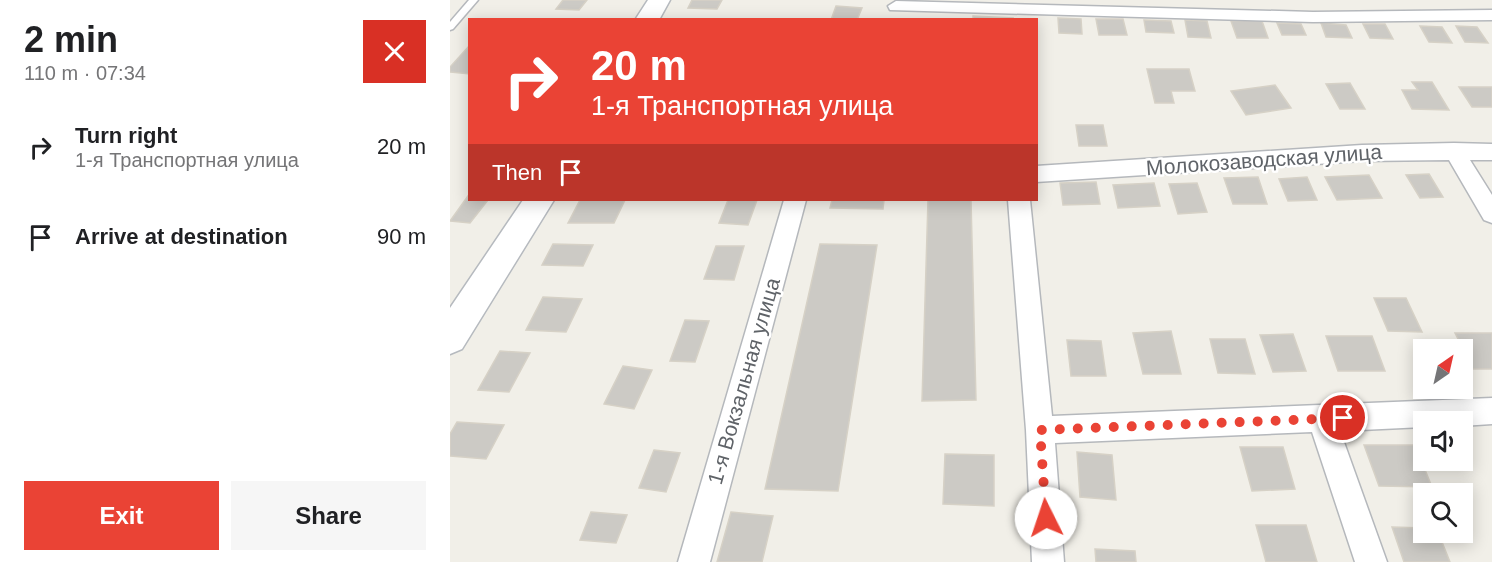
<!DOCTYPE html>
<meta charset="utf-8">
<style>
:root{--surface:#fff;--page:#f6f6f6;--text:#202124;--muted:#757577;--accent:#ea4335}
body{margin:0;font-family:Helvetica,sans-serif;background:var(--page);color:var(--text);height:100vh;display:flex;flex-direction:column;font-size:22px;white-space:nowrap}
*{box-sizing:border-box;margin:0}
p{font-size:20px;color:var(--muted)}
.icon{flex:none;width:33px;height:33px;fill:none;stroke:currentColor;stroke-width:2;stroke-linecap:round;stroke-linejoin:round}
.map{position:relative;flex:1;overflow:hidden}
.side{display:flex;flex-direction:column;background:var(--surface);width:450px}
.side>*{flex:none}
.banner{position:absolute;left:18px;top:18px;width:570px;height:183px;border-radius:0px;box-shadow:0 3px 15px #0003;background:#ea4335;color:#fff;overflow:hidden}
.needle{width:39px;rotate:34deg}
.fabs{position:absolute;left:963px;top:339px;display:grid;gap:12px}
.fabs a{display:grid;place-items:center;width:60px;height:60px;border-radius:0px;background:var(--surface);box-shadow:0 3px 15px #0003;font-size:30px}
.pin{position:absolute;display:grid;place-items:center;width:51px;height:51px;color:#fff;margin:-26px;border:3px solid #fff;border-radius:50%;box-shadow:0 2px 6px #0007}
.me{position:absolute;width:66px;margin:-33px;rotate:356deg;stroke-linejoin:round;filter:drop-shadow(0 0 4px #0008)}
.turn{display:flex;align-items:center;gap:21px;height:126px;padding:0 24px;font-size:27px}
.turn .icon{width:78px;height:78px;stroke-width:2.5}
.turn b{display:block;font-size:42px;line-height:51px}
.then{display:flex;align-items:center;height:57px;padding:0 24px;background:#0003;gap:12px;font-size:22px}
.round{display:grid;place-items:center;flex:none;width:63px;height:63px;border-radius:0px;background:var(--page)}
.overview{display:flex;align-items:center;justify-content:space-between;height:102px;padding:0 24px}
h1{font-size:36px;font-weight:700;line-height:45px}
.primary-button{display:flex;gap:12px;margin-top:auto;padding:12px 24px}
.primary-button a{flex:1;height:69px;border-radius:0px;background:var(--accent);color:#fff;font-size:24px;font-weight:700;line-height:69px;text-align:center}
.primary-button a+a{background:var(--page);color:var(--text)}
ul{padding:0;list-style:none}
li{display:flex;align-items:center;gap:18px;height:90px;padding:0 24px}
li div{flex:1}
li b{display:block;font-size:22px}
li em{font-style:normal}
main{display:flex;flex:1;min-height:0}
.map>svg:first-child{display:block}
.building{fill:#cccac5;stroke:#d6d1c6;stroke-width:1.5}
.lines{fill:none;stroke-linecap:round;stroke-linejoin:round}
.lane-casing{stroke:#b5b8bc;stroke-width:3}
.street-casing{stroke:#b5b8bc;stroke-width:3}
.secondary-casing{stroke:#b6babf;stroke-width:3}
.lane{fill:#fff;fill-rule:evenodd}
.street{fill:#fff;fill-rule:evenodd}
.secondary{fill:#fff;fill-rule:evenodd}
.route{stroke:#ea4335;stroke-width:10;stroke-dasharray:0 18}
.labels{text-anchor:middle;stroke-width:5;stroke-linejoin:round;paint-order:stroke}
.street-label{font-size:21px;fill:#5f6368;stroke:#fff}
</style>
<main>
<section class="side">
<div class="overview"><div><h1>2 min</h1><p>110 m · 07:34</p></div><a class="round" style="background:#d93025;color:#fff"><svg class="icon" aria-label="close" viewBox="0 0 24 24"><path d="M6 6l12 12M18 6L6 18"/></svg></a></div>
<ul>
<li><svg class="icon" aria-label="right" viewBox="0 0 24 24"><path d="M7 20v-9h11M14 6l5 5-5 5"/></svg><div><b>Turn right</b><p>1-я Транспортная улица</p></div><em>20 m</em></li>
<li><svg class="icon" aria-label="arrive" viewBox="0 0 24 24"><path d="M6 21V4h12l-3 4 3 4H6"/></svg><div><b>Arrive at destination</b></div><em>90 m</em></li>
</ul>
<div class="primary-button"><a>Exit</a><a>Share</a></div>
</section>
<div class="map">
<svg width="1042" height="562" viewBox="0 0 1042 562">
<rect width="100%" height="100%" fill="#f1efe8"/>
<!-- building -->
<path class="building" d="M113 0H137L129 10 106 9Z
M242 0H272L267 9 238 8Z
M386 6 412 8 407 20H381Z
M523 16 563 18 562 20H523Z
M608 18 631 19 632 34 609 33Z
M646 19H673L677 35H649Z
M694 20 721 21 724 33 696 32Z
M735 20 757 21 761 38 738 37Z
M781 21H812L818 38H787Z
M827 23 851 24 856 35H832Z
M871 23 896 25 902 38 876 37Z
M913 24H935L943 39 920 38Z
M970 26 992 27 1002 43 979 42Z
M1006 26 1027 27 1038 43 1015 42Z
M20 45V74L0 72V67Z
M697 69H739L745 91H721L724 103H705Z
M962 82H982L999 110 962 109 952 90H968Z
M900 83 915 109H890L876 84Z
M825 85 841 108 796 115 781 91Z
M1009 87H1042V107H1022Z
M626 125H653L657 146H629Z
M979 174 993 197 970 198 956 175Z
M919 175 932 198 887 200 875 177Z
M808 177 817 204H783L774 178Z
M857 177 867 200 838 201 829 179Z
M646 182 650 204 613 205 610 183Z
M704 183 710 206 668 208 663 185Z
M747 183 757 212 728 214 719 184Z
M20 193V200H38L20 223 0 221Z
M130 200H175L164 223H118Z
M278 200H307L298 225 269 223Z
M382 200H434L433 209 380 208Z
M478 200H521L526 400 472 401Z
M103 244 143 245 133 266 92 265Z
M370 244 427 245 388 491 315 489Z
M266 246H294L284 280 254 279Z
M93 297 132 299 116 332 76 330Z
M924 298H956L972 332 938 331Z
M235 320 259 321 245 362 220 361Z
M721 331 731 374H693L683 333Z
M1005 333H1042V369H1023Z
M843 334 856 371 823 372 810 335Z
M876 336H922L935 371H888Z
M760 339H795L805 374 768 373Z
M617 340 651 341 656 376H621Z
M50 351 80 353 59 392 28 390Z
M173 366 202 370 184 409 154 404Z
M7 422 54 425 36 459 0 456V434Z
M914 445H965L982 487 929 486Z
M790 447H833L845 489 802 491Z
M204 450 230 453 216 492 189 488Z
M627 452 662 455 666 500 630 497Z
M495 454 544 455V506L493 504Z
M141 512 177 515 166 543 130 540Z
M281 512 323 516 312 562H267Z
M806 525H856L867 562H816Z
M942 527 974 528V532H988L1000 562H954Z
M645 549 685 551 686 562H646Z"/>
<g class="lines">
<defs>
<path id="lane" d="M19 0H28L3 29 0 30V22Z"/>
<path id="street" d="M446 1 863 12 1042 10V20L863 22 440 10 438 6Z
M1004 143 1042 144V160H1020L1042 195V223L1034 220 999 160 912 161 586 182V166L912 145Z
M334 200H356L260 562H228Z
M558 200H580L602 416 1042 398V424L1012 426V422H974V427L890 431 937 562H905L862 432 605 443 614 562H582L576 430Z"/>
<path id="secondary" d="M198 0H220L209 20H185Z
M73 200H104L12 349 0 354V308Z"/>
</defs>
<!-- lane casing -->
<use href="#lane" class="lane-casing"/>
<!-- street casing -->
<use href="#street" class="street-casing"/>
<!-- secondary casing -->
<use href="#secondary" class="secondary-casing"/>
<!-- lane -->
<use href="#lane" class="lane"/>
<!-- street -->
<use href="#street" class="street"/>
<!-- secondary -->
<use href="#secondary" class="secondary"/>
</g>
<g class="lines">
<!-- route -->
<path class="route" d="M596 518 590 430 893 418"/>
</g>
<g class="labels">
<!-- street labels -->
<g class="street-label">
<text transform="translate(814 160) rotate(-4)" y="7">Молокозаводская улица</text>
<text transform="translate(294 381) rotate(-74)" y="7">1-я Вокзальная улица</text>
</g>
</g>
</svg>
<div class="fabs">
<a><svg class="needle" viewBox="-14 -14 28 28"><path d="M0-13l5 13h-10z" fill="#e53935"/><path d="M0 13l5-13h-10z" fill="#757577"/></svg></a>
<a><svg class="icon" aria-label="sound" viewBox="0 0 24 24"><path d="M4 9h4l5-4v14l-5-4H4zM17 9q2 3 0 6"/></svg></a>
<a><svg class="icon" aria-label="search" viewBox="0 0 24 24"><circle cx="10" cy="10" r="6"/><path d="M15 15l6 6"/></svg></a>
</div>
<div class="pin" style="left:893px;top:418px;background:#d93025"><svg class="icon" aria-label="arrive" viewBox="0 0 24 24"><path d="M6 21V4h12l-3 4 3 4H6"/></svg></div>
<svg class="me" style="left:596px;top:518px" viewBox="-20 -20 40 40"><circle r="19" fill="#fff"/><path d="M0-13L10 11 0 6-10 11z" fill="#ea4335"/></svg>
<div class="banner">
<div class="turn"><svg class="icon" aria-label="right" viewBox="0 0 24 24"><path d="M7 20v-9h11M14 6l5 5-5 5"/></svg><div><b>20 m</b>1-я Транспортная улица</div></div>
<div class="then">Then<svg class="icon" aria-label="arrive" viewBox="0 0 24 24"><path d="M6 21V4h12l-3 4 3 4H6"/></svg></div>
</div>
</div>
</main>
